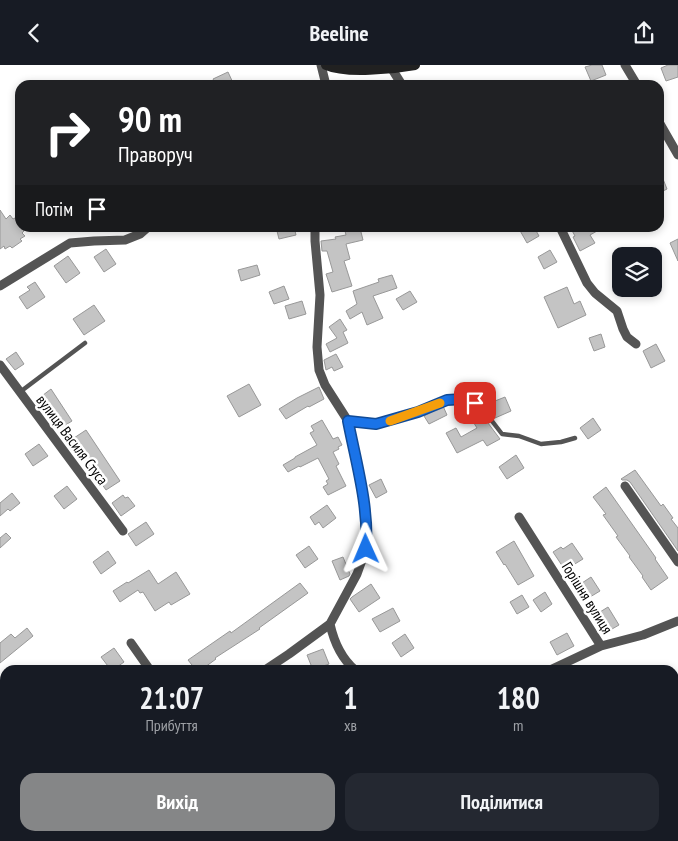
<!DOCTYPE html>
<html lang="uk">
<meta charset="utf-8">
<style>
:root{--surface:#171b24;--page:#242831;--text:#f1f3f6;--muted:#9ea1a6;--accent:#858687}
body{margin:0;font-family:"PT Sans Narrow",sans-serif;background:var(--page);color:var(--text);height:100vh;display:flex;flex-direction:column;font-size:19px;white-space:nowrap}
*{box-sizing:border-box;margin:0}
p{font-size:16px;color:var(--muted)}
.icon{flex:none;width:28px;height:28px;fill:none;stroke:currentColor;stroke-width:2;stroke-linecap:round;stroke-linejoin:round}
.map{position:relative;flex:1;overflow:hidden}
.details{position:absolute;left:0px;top:600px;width:679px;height:176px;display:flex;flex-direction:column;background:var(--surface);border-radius:15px 15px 0 0;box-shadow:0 2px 8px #0003}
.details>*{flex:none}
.hud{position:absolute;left:15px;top:15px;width:649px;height:152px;border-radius:15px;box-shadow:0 2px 8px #0003;background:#202124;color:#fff;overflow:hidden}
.controls{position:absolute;left:612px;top:182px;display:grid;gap:10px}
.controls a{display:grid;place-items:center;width:50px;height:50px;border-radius:10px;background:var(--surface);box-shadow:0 2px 8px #0003;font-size:25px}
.pin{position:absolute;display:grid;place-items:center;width:42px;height:42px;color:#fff;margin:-21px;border-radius:10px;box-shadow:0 2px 8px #0006}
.me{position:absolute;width:55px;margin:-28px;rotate:359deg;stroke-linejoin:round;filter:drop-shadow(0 0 4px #0008)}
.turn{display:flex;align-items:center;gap:18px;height:105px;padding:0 20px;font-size:22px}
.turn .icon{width:65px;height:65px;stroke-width:2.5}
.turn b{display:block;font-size:35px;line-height:42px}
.then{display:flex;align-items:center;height:48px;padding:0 20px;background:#0003;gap:10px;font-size:19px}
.eta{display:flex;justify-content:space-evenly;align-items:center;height:85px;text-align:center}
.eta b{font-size:30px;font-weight:600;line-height:35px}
.cta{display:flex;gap:10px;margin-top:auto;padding:10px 20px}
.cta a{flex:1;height:58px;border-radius:15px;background:var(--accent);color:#fff;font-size:20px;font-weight:600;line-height:58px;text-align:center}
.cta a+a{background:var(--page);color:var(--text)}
header{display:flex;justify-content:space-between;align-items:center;height:65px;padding:0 20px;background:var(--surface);font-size:22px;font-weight:600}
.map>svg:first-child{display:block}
.green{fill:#dbdbdb}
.building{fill:#c4c4c4;stroke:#989898}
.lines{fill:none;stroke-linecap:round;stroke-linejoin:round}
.service{stroke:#545454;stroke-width:4.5}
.minor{stroke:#545454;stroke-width:9}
.secondary{stroke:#212121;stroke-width:10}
.route-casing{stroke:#114b97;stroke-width:12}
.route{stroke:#1a73e8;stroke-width:9}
.slow{stroke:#f59e0b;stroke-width:9}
.labels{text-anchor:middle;stroke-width:5;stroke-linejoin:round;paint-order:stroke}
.street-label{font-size:15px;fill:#000;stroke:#fff}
</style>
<header><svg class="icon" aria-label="back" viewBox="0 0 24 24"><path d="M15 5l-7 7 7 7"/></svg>Beeline<svg class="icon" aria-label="share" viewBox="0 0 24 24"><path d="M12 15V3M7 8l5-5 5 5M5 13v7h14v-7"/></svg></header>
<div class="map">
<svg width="678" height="776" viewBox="0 0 678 776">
<rect width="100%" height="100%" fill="#fff"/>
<!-- green -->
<path class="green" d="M678 619V776H0V763L5 758V771H674V622Z"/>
<!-- building -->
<path class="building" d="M592 0H602L606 10 591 16 585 2Z
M668 0H678V12L666 16 661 3Z
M228 7 234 20H216L213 14Z
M659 104 667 124 659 128Z
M0 145 6 154 10 150 13 154 15 153 20 160V162H21L24 166 22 168 25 171 20 174 22 176 12 183 10 181 5 184 4 181 0 184Z
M276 162H294L296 170 279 174Z
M518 162H534L539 171 527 178Z
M570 162H604L590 170 595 178 580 186 573 172 575 171Z
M360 163 363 175 346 179 350 194 344 196 352 221 332 227 326 209 333 207 327 186H322L321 176 336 174 335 172 346 170 345 166Z
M678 174V196L670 178Z
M106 184 116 199 104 207 94 192Z
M550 185 557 197 544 204 538 192Z
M68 191 80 208 66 218 54 201Z
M257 200 260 210 241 216 238 205Z
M392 210 397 223 373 231 383 253 367 260 362 247 350 254 346 246 357 239 353 226 379 217 378 214Z
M35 217 45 232 27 244 19 232 30 225 27 222Z
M284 221 289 234 274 239 269 227Z
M567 222 574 239 580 236 586 250 558 263 544 232Z
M410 226 417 237 403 245 396 234Z
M302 236 306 249 289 254 285 241Z
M94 240 105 256 84 270 73 254Z
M340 254 347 265 343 267 348 278 330 287 326 279 337 273 329 262Z
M601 269 605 282 594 286 589 273Z
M656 279 665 296 651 303 643 286Z
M16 287 24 299 15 305 6 294Z
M336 289 343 302 334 306 332 302 326 305 324 295Z
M249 319 261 340 239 352 227 331Z
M319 322 324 334 309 342 308 341 286 354 279 344 297 333Z
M51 324 72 356 61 363 53 352 55 351 46 338 42 340 38 334Z
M505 332 511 346 495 353 485 340Z
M443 341 447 350 429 359 424 351Z
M474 342 479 346 500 374 487 381 483 375 457 388 446 368 456 363 461 372 477 363 467 347Z
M593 353 601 365 588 374 580 363Z
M322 355 333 374 338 372 342 380 338 382 339 384 333 387 339 399 336 401 346 421 328 430 323 422 328 419 326 416 329 414 318 393 300 402 299 401 288 407 283 400 295 393V392L317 380 310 368 314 366 311 361Z
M86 365 120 416 106 425 71 375Z
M39 379 48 391 33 401 25 389Z
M516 390 524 403 507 414 499 402Z
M635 405 661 441 663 439 673 453 671 454 678 463V486L630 417 627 415H622L621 414Z
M381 414 387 427 376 433 369 420Z
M67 421 77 434 64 444 54 431Z
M606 422 656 493 655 494 668 513 651 525 642 512 643 511 629 492 630 491 616 472 618 471 603 450 606 449 593 432Z
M12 428 20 438 10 446 8 444 0 451V438Z
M123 430 125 433 128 432 135 441 121 451 112 438Z
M327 440 336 453 323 463 319 457 315 460 310 452Z
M146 457 154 469 136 481 128 469Z
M6 468 11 473 0 483V473Z
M514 476 534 511 518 520 505 499 504 500 496 487Z
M572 478 583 494 565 505 553 487 561 482 563 484Z
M309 481 318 494 305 503 296 490Z
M108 486 116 498 101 509 93 497Z
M343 492 350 509 349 511 340 515 332 496Z
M149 505 158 519 176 507 190 529 171 540 169 537 155 546 143 527 140 528 138 525 120 537 113 526 127 517 128 518Z
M591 512 600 526 585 535 576 522Z
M300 518 308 528 259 563 260 564 215 593 216 594 201 605H196L188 595 230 566 231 568Z
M371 519 380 533 359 547 350 534 352 532Z
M545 527 552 539 541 547 533 535Z
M522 530 529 542 517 549 510 537Z
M608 542 619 560 605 568 598 556 603 552 600 547Z
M393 543 400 556 380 567 372 554Z
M27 563 33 571 0 598V578L11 569 15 573Z
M567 568 574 581 557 590 550 577Z
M405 569 414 583 401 592 392 578Z
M114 583 124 597 113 605H111L101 592Z
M323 584 329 599 313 605 307 590Z"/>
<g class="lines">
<!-- service -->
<path class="service" d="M20 327 85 278
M349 356 376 359 418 347 447 335 463 334 475 338 482 343 502 369 519 371 541 379 561 377 575 373"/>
<!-- minor -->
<path class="minor" d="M321 0 326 20
M625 0 637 20
M392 4 402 20
M659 57 678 90
M560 162 587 218 595 228 617 246 623 264 627 272 636 279
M0 221 70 178 94 176 125 175 140 169 148 162
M0 300 123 466
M625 421 678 497
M519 452 601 581
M330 559C334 577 341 593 355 605
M131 578 150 605
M265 605 289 589 330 559 357 509 366 484 367 469 365 443 348 356 325 320 319 305 317 282 320 230 315 176V162
M550 605 601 581 643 570 678 556"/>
<!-- secondary -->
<path class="secondary" d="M326 0C346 9 393 4 415 0"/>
</g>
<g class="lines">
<defs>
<path id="route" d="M366 484C369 441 356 397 348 356L376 359 418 347 447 335 464 334 475 338"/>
</defs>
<!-- route casing -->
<use href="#route" class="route-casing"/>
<!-- route -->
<use href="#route" class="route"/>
<!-- slow -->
<path class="slow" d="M390 356 440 338"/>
</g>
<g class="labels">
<!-- street labels -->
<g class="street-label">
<text transform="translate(72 375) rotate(53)" y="5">вулиця Василя Стуса</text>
<text transform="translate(587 533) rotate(58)" y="5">Горішня вулиця</text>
</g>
</g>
</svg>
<div class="controls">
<a><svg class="icon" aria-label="layers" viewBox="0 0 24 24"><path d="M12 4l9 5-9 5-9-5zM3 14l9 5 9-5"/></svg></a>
</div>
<div class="pin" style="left:475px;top:338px;background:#d93025"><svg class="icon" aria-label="arrive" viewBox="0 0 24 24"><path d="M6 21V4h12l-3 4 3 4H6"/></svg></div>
<svg class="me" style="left:366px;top:484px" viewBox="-20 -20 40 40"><path d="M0-17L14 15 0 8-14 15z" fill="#1a73e8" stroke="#fff" stroke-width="4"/></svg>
<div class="hud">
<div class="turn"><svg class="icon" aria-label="right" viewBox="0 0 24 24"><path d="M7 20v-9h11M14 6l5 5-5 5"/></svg><div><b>90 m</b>Праворуч</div></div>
<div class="then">Потім<svg class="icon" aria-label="arrive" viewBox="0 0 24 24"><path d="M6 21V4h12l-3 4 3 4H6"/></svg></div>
</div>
<section class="details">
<div class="eta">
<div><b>21:07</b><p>Прибуття</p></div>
<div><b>1</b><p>хв</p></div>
<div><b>180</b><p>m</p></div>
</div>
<div class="cta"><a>Вихід</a><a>Поділитися</a></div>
</section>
</div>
